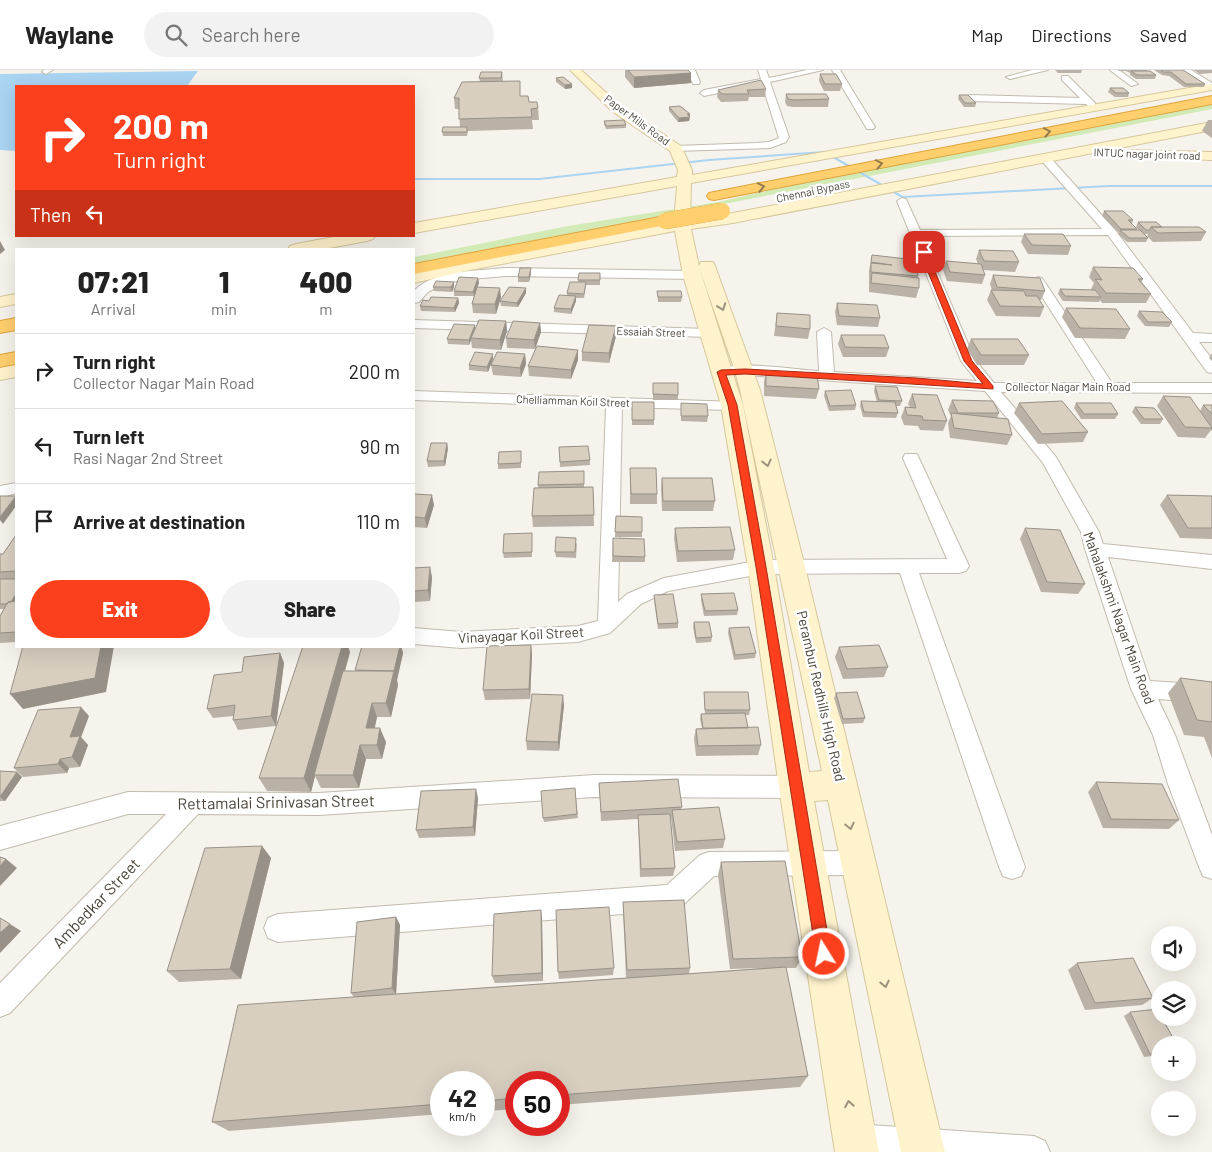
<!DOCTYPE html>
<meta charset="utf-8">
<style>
:root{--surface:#fff;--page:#f2f2f2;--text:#222;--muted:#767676;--line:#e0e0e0;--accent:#fc3f1d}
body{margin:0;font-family:Barlow,sans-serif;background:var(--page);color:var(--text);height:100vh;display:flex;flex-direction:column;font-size:19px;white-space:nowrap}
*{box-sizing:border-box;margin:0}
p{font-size:16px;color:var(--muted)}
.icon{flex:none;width:28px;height:28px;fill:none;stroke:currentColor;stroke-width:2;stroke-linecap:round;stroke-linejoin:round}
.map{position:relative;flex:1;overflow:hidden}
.drawer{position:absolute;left:15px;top:178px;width:400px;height:400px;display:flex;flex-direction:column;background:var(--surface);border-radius:0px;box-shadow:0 5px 20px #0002}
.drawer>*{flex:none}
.guide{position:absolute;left:15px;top:15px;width:400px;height:152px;border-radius:0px;box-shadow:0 5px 20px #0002;background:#fc3f1d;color:#fff;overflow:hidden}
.fabs{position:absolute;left:1151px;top:856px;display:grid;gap:10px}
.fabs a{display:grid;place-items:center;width:45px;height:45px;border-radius:50%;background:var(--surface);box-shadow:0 5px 20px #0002;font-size:25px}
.speed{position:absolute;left:430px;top:1001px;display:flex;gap:10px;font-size:25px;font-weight:700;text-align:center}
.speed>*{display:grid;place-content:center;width:65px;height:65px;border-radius:50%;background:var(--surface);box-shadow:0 5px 20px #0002;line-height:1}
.speed small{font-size:12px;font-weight:400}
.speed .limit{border:8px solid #d22;background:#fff;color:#111}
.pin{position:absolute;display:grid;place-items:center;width:42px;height:42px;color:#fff;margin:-21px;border-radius:10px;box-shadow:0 2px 8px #0006}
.me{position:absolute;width:55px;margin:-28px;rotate:350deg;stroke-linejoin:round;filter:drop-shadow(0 0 4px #0008)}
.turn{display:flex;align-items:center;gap:18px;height:105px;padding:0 15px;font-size:22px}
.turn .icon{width:65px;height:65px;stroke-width:2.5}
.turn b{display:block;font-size:35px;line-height:42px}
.then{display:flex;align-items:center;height:48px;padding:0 15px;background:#0003;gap:10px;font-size:19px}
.eta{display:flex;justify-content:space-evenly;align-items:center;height:85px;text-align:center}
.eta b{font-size:30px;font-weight:800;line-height:35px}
.button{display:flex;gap:10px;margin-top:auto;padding:10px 15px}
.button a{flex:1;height:58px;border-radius:30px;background:var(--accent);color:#fff;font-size:20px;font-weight:800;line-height:58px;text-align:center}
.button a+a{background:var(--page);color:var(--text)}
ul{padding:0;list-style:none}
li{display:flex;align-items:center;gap:15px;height:75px;padding:0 15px;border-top:1px solid var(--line)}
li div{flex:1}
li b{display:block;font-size:19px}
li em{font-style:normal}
header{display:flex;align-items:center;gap:30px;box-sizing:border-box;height:70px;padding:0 25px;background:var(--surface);border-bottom:1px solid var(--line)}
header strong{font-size:24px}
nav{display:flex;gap:28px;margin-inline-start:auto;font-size:18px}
.search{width:350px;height:45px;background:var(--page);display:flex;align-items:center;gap:12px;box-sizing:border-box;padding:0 18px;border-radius:28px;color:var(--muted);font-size:19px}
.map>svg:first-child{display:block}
.green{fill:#d2eab5}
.water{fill:#a9d4f2}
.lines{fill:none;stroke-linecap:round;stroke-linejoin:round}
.stream{fill:#a9d4f2;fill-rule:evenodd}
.street-casing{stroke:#c2bbae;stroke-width:2}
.secondary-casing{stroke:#d6c79b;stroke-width:2}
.highway-casing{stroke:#e0a43c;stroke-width:2}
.street{fill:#fff;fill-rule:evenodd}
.secondary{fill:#fff3cd;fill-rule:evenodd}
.highway{fill:#ffcf6e;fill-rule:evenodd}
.highway-bridge-casing{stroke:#e0a43c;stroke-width:17;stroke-linecap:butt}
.highway-bridge{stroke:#ffcf6e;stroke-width:16}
.wall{fill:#bab2a6}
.shaded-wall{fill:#979187}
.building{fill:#d8cfc1;stroke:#979187}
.oneway{stroke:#937c4e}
.oneway2{stroke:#9c937c}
.route{fill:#fc3f1d;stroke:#a42913}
.labels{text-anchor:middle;stroke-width:5;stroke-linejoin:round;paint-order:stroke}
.far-street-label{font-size:11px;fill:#4b4439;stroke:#fff}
.street-label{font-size:14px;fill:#4b4439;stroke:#fff}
.near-street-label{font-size:16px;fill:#4b4439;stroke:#fff}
</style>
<header>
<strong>Waylane</strong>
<div class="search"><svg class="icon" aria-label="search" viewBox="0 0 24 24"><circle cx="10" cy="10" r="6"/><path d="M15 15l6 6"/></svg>Search here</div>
<nav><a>Map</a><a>Directions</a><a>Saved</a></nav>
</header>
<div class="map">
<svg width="1212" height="1082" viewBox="0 0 1212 1082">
<rect width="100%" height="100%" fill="#f6f3ec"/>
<!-- green -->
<path class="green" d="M1212 32V39C946 91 680 143 414 193V187L568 156 718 132 851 102Z"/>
<!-- water -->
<path class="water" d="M198 1 187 16H16V81L0 80V4Z"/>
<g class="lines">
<!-- stream -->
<path class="stream" d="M825 81 903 126 1109 115H1212V117H1109L902 128 824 83 709 91 539 110H414V108H539L709 89Z"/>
<defs>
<path id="street" d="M44 0H53L46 4 42 2Z
M687 0H695L700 12 699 14H693Z
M758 0H766L769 8 807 0H823L770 12 789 67 786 72 770 78 673 81 671 79 676 76 757 73 769 72 779 68 762 14 704 26 700 23 704 20 761 9Z
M832 0H840L875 57 873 59H867Z
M1032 0H1048L1010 9 1006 7Z
M1110 0H1119L1138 14 1131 16Z
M1181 0H1191L1212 13V19Z
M1062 6H1068L1095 33V37H1089L1086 34 969 31 965 28 969 25 1080 28 1062 10Z
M1044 84 1048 85 1115 160 1193 263 1212 264V272H1199L1212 289V303L1207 302 1108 165 922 166 975 290 994 313H1097L1032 211 1038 207 1042 208 1112 313H1212V323L1001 322 1056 387 1099 462 1103 474 1212 485V499L1108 487 1150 611 1212 615V633L1158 629 1175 665 1212 765V809L1203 806 1199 797 1168 714 1153 665 1131 619 1085 479 1081 462 1043 393 985 321 745 305H716L714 302 716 299C746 291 788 299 819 301L817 262 824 258 831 262 834 302 977 311 961 291 897 131 902 128 906 129 920 160 1102 159 1040 89V85Z
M505 198 692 201 698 205 692 209 505 206 460 210 441 215 428 222 419 232 414 233V221C433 200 478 201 505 198Z
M414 250 709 259 716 263 709 267 414 258Z
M414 321 737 332 740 335 737 338 732 340 622 337 618 532 627 524 664 508 761 490 947 489 903 388 905 384H917L969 496 966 501 959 503H919L1025 797 1021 806 1012 809 1003 806 999 797 900 503 761 504 668 521 641 534 610 563 578 572 461 578 414 574V558L461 562 578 556 598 551 606 337 414 330Z
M16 413V423L0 428V416Z
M594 705 795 706 803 709 807 717 803 725 795 728 594 727 319 745 198 744 10 943 0 947V913L166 744H128L0 780V756L128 722 319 723Z
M858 781 867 784 871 793 867 802 858 805 714 806 682 836 673 840 278 872 268 868 264 858 268 848 278 844 667 815 700 785 709 782Z
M855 1054 1034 1066 1045 1071 1050 1082H846L839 1070 844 1059Z"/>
<path id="secondary" d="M570 0H581L621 36 681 76 692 100V105L1212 14V20L691 113 690 149 733 143 1212 52V60L733 153 691 159 699 196 701 192H713L715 196 760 320 805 497 945 1082H901L828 730 814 731 879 1082H835L779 717 748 497 721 335 683 205 675 161 470 200 414 213V203L470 190 674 152 677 116 414 163V153L677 107 678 100 670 81 613 42ZM699 197 735 301 740 320 822 701 809 702 774 497 743 335Z
M1128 80 1212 82V90L1123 87 1121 84Z
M339 166H375L373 169 367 171 324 179H288L290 176 296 174Z
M16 224V234L0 237V227Z
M16 295V307L0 310V298Z"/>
<path id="highway" d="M1212 26V34L714 130 709 129 707 126 709 123 714 122Z
M665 146 671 148 673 151 671 154 414 204V194Z
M16 248V260L0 263V251Z
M16 282V294L0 297V285Z"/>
</defs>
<!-- street casing -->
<use href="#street" class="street-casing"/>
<!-- secondary casing -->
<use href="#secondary" class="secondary-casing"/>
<!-- highway casing -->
<use href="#highway" class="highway-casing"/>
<!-- street -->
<use href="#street" class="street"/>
<!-- secondary -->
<use href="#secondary" class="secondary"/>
<!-- highway -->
<use href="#highway" class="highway"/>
<defs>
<path id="highway-bridge" d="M665 151 722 141"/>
</defs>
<!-- highway-bridge casing -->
<use href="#highway-bridge" class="highway-bridge-casing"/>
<!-- highway-bridge -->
<use href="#highway-bridge" class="highway-bridge"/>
</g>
<!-- wall -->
<path class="wall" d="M625 0H688L691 13 634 18 625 7Z
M1055 0H1082L1081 3H1058Z
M1117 0H1148L1147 1 1156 5 1155 9H1136L1130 5V3L1126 1H1119Z
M1154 0H1183L1205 14 1204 17H1184L1169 6 1162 5Z
M1194 0H1212V3L1200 4Z
M502 2 503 11 520 26 538 38 539 50H532L533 59 468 61 467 66H443L442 62 460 57 459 39H455L454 28 480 11 479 8Z
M820 4 842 14 840 21H824L819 11Z
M556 8 572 14V18L565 19 556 12Z
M1110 18 1129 23 1128 27H1115L1108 22Z
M766 19 765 27H749L748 31 721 32 717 27 718 20Z
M786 24 829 29 828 37H793L787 36 785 32Z
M959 25 976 33 975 37H964L958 29Z
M669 37 690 48 689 51 678 52 669 41Z
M1208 50H1212V68L1202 61Z
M604 51 626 55V58L606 59 604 54Z
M1104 141 1133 150 1132 154 1137 159 1136 160H1139L1136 157 1138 152 1162 157 1206 162 1201 171 1153 172 1147 166 1148 164H1145L1148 168 1146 172H1127L1118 164 1119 163 1102 146Z
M1024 164 1071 176 1068 185 1028 184 1021 172Z
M979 180 1019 192 1015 202 983 200 985 205 982 214 947 211 943 200 946 191 978 194 976 189Z
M872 185 918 206 919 218 916 228 869 222V201Z
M1093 197 1143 209 1141 213 1151 224 1146 233H1102L1100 230 1099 232 1063 231 1058 224 1060 219 1092 220 1091 219 1094 213 1089 207Z
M531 203 529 212H518V207Z
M600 203V215H586L584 228H576V231L571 244 554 242V238L567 226V223L578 212V210Z
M993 205 1045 221 1041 230H1039L1044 237 1040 247 996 246 987 230 991 220H992L990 214Z
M478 208 479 213 477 217 501 227 496 244 473 243 472 234 474 226H454V221Z
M433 217H454L452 222 434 221Z
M657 221 682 227 681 232H658Z
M526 223 518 237 501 236 500 231Z
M458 228 459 233 455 242 421 241 420 236 429 231Z
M837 233 880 248 878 257 837 255 835 242Z
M1066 238 1130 259 1125 269 1075 268 1062 247Z
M1139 241 1172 252 1169 257 1145 256 1137 246Z
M777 243 810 259 808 269 774 266Z
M506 251 507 261 501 280 472 278 471 270 469 275 448 274 447 269 475 255V258Z
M540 253 541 262 535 279 507 278 506 268Z
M841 265 889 278 886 287H843L838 274Z
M616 266 609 293 582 291V282Z
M971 269 1029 285 1024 295H977L967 279Z
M1212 283V291L1209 288Z
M525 284 526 294 521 307 493 305 491 295Z
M493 289 488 302 469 300V295Z
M578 290 571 309 529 306 528 296Z
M766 302 819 319 816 329 764 326V312Z
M653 313 678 325V330H653Z
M875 316 902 331 900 336H895L898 343 896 348 863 347 860 336 861 331 877 332 874 321Z
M825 321 856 335 855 340 829 341 824 326Z
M912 324 947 351 943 361 920 360 918 356 904 355 901 347 905 337H910L908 334Z
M1163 326 1200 341 1203 335H1212V362L1211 360 1205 368 1178 367 1157 336Z
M952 330 999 343 997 348 1012 365 1007 375 950 368 948 353 951 346 948 340Z
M632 332H654V355H632Z
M681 333 708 346 707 352 681 351Z
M1019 333 1088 362 1083 372 1038 374 1014 343Z
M1076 333 1118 344 1115 349H1081L1074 338Z
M1135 337 1163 349 1160 354H1141L1132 342Z
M559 377 590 390V395L560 397Z
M448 378 445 396 428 397 427 391Z
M521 386V398L498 399V394Z
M630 398 657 424V434H630Z
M584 401V417H593L594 456 533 457 532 446 538 418V415Z
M662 408 715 431 713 441H662L661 418Z
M414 424 434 435 427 458 414 457Z
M1167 425 1212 426V469L1180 468 1160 435Z
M616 446 642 447V467H615Z
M675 458 735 480 733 490 677 492 674 468Z
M1025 458 1085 514 1078 524 1041 522 1020 469Z
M532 463V487L504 488 503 483Z
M16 465V572L0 573V546L4 539H0V484H3Z
M613 468 645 487V492H612Z
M577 473 576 488 556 487 555 482Z
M414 498 432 507 430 531 414 532Z
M701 524 738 540 737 545 704 546 701 530Z
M654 525 678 553V558L658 559 654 530Z
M694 552 712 567 711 572 696 573 693 557Z
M729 558 756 583 755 588 734 590 728 563Z
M531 575 532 585 530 629 485 630 483 620Z
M400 576H401L403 583 397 610 398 615 391 647H377L375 658 386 672 382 689H366L359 718H321L315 706 311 722 267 721 259 708 350 582 345 601H356Z
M839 577 888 597 884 607 843 609 835 587Z
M280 583 284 593 276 656 238 660 233 650V646L213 648 207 639 242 602Z
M1180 608 1212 612V688L1204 667 1184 665 1168 623Z
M704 622 750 640 749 645H745L748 658 761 675 758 685 696 686 694 668 696 659 702 658 700 649 701 644H705L704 626Z
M836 623 865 648 863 653 842 654 834 628Z
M564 635 559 681 527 680 526 671Z
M89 646 81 667 88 675 80 697 69 698 67 703 23 707 14 698Z
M0 701 17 702 22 707 5 731H0Z
M1096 712 1179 750 1169 759 1103 758 1088 722Z
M599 713 682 737 681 739 725 769 723 778 675 781 671 747H670L675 798 673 806 640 807 638 749 601 751Z
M575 718 578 748 544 752 543 748Z
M478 728 475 766 419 768 416 760Z
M262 776 271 788 241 909 179 912 167 901Z
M721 792 802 887 796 898H786L808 1006 800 1017 559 1035V1012H516V1039L484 1041V1012H441V1044L229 1061 212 1052 354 927 351 923 396 847 400 855 396 924 638 907 626 908 623 840V832L690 898 689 904 763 898 730 899 718 805Z
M542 848 543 911 495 913 492 906Z
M1077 893 1153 928 1142 935 1085 940 1068 900Z
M614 898 613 905 559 909 558 902Z
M1130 942 1160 975V985L1144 987 1124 946Z"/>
<!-- shaded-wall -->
<path class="shaded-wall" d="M691 3V13L634 18V7Z
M572 14V18L565 19V15Z
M687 44H690L689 51 678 52 679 48Z
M0 171 5 180 0 184Z
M531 198V203L529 212V207Z
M478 208 479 213 474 226 473 222Z
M454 212V217L452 222 451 217Z
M500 218 501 227 496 244 495 234Z
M526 218V223L518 237 517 233Z
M576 226V231L571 244V239Z
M458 228 459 233 455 242 454 238Z
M506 251 507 261 501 280 500 270Z
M540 253 541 262 535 279 534 270Z
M475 255V260L471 268V270L469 275V270Z
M616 256V266L609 293V283Z
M578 280V290L571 309V300Z
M493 284V289L488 302 487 297Z
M525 284 526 294 521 307 520 298Z
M447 373 448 378 445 396 444 391Z
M432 425 434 435 427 458 425 448Z
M16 426V436L3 454 0 450V447Z
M430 497 432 507 430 531 428 520Z
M16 524V535L10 534Z
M531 575 532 585 530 629 529 619Z
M101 576H114L106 622 23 639 10 624Z
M342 576H348L350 582 316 705H314L315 706 311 722 304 708Z
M400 576H401L403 583 397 610 398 615 391 647 386 633Z
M280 583 284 593 276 656 271 646Z
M563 625 564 635 559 681 558 672Z
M372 633 377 647 371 672 366 658Z
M81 637 89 646 81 667 88 675 80 697 72 687 70 667Z
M380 658 386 672 382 689 377 675Z
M360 675 366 689 359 718 353 705Z
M60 689 69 698 67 703 58 694Z
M17 702 22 707 5 731 0 727Z
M476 719 478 728 475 766 473 757Z
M262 776 271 788 241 909 230 899Z
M6 789 17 798 0 816V796Z
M541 840 542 848 543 911 542 903Z
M396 847 400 855 396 925 392 918Z
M10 854 21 861 0 883V863Z"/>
<!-- building -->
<path class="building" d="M628 0H688L691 3 634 7Z
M1161 0H1183L1205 14H1186L1171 2H1163Z
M1131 1H1150L1156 5H1137Z
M481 2H502L501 8H479Z
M820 4H836L842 14H825Z
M563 7 572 14 565 15 556 8Z
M761 10 766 19 747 20 749 24H722L718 20Z
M520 11V26H528L529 32H537L538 38 531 39 532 47 459 49V28H454L462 12Z
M1110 18H1123L1129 23H1116Z
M786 24H826L829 29 794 30 788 29Z
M959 25H968L976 33H965Z
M680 36 690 44H687L690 47 679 48 669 37Z
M624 50 626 55 606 56 604 51Z
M443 57H467V62H442Z
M1104 141H1123L1133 150H1128L1137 159H1121Z
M1138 152H1156L1162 157H1151L1150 160H1146Z
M1151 157H1199L1206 162 1158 163Z
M1120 160H1140L1148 168H1129Z
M1024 164H1063L1071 176 1032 175Z
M979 180 1013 181 1019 192 984 191Z
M872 185 916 190 918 206 871 202V193L892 195 871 192Z
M946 191 981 194 985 205 950 202Z
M1093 197 1133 198 1143 209H1138L1151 224 1106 223 1095 209 1102 210Z
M520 198H531L529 207H518Z
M579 203H600V210H578Z
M872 203 919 208V218L871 213Z
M993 205 1040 208 1045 221 997 217Z
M459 207 478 208 473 222 454 221Z
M436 211 454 212 451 217H433Z
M570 212H586L584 224 567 223Z
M477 217 500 218 495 234H472Z
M509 217 526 218 517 233 500 231Z
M1060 219 1095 220 1101 227 1065 226Z
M991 220 1024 221 1026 226H1037L1044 237 1000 236Z
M657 221H681L682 227H658Z
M559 225 576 226 571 239 554 238Z
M431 227 458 228 454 238 420 236 423 230 429 231Z
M837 233 877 235 880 248 839 246Z
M1066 238 1116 239 1130 259 1080 258Z
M1139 241 1162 242 1172 252H1148Z
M777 243 810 245V259L776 256Z
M479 250 506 251 500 270 471 268Z
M513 251 540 253 534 270 506 268Z
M454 254 475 255 469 270 447 269Z
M589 255 616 256 609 283 582 282Z
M841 265H884L889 278 845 277Z
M971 269H1018L1029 285H981Z
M537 276 578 280 571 300 528 296Z
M475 282 493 284 487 297 469 295Z
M497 282 525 284 520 298 491 295Z
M766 302 817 305 819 319 766 316Z
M653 313H678V325L653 324Z
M875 316 897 317 902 331 879 330Z
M851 320 856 335 830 336 825 321Z
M912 324 937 325 947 351 923 350 922 346 907 345 905 337 916 338Z
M1163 326 1190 327 1212 358 1185 357Z
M952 330 993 331 999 343H958Z
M861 331 895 332 898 343 864 342Z
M1062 331 1088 362 1042 364 1019 333Z
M632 332H654V350H632Z
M681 333 707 334 708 346H681Z
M1076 333H1111L1118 344H1084Z
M1203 335H1212V344Z
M1135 337 1154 338 1163 349H1144Z
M951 343 1008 349 1012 365 954 358Z
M431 373H447L444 391H427Z
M588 376 590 390 560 392 559 377Z
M521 381V393L498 394 499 382Z
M630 398H656L657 424H631Z
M584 401V414L538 415 539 402Z
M662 408H712L715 431H663Z
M593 417 594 445 532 446 534 418Z
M414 424 432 425 425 448 414 447Z
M1167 425 1212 426V458H1188Z
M0 426H16L0 447Z
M616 446 642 447V462H615Z
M730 457 735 480 678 481 675 458Z
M1025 458 1060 460 1085 514 1047 512Z
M532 463V482L503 483 504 464Z
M16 465V501L0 502V484H3Z
M556 467 576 468 575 482H555Z
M613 468 644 469 645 487 613 486Z
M430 497 428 520 414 521V498Z
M0 509H16V524L11 532H8L7 534H0Z
M734 523 738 540 705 541 701 524Z
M673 524 678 553 658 554 654 525Z
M16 531V562L0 563V546L8 532Z
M694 552H709L712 567 696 568Z
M749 557 756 583 735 585 729 558Z
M531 575 529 619 483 620 487 576Z
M879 575 888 597 847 599 839 577Z
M23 576H101L95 608 10 624Z
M303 576H342L304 708H259Z
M362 576H400L394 601 355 600Z
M280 583 271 646 233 650 235 635 207 639 214 605 242 602 244 587Z
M343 601H394L386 633H372L366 658H380L377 675H360L353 705H314Z
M1180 608 1212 612V652L1197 650Z
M704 622H748L750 640H705Z
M857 622 865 648 843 649 836 623Z
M532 624 563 625 558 672 526 671Z
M81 637 70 667 80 666 72 687 60 689 58 694 14 698 38 640Z
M745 643 748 658H703L701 644Z
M758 657 761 675 698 676 696 659Z
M0 701 17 702 0 727Z
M678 709 682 737 601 742 599 713Z
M1096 712 1162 714 1179 750 1111 749Z
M575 718 577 744 543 748 541 721Z
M476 719 473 757 416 760 421 721Z
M719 737 725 769 677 772 672 740Z
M670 744 675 798 641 799 638 745Z
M262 776 230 899 167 901 205 778Z
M0 787 6 789 0 796Z
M785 791 802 887 733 889 721 792Z
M684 830 690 898 627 900 623 832Z
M609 837 614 898 558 902 556 840Z
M541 840 542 903 492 906 494 844Z
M396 847 392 918 351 923 357 852Z
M0 848 10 854 0 863Z
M1133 888 1153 928 1095 933 1077 893Z
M786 897 808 1006 559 1025V1012H516V1028L484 1031V1012H441V1034L212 1052 238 935Z
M1158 939 1160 943V948H1162L1177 975H1160V982L1150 984 1130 942Z"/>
<!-- one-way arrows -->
<defs><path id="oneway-chevron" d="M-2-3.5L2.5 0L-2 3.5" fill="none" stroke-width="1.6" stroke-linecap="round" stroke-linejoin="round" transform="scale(1.25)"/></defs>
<g class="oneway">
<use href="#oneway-chevron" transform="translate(1047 62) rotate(-11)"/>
<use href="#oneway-chevron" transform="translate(879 94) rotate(-11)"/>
<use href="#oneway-chevron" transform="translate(761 117) rotate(-11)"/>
</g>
<g class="oneway2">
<use href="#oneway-chevron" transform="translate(722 237) rotate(70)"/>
<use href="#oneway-chevron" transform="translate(767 393) rotate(77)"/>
<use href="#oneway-chevron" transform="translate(850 756) rotate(77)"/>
<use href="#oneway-chevron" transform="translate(885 914) rotate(77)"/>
<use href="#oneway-chevron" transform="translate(849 1034) rotate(-100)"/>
</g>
<!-- route -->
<path class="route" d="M924 180 927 182 972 291 993 316V319L745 304 726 305 737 335 766 497 831 884 829 890 824 892 818 890 816 884 756 497 728 335 717 302 721 300 745 299 917 308 983 314 964 291 920 182Z"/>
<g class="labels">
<!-- far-street labels -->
<g class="far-street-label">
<text transform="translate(637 50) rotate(36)" y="4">Paper Mills Road</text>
<text transform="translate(1147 84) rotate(2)" y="4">INTUC nagar joint road</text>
<text transform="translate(813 121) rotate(-12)" y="4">Chennai Bypass</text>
<text transform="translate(651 262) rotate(2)" y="4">Essaiah Street</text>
<text x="1068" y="321">Collector Nagar Main Road</text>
<text transform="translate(573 331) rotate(2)" y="4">Chelliamman Koil Street</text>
</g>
<!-- street labels -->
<g class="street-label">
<text transform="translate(1119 548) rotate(70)" y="5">Mahalakshmi Nagar Main Road</text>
<text transform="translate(521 565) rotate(-3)" y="5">Vinayagar Koil Street</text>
<text transform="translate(821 626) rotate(77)" y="5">Perambur Redhills High Road</text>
</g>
<!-- near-street labels -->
<g class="near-street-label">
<text transform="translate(276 732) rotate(-1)" y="6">Rettamalai Srinivasan Street</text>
<text transform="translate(96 833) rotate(-46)" y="6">Ambedkar Street</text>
</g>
</g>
</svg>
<div class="fabs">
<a><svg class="icon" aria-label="sound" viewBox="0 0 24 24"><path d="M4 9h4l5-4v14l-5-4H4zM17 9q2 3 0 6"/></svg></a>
<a><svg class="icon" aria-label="layers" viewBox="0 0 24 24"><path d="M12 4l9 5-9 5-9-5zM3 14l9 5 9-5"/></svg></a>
<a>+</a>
<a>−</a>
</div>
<div class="speed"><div>42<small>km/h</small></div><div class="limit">50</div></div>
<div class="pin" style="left:924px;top:182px;background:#d93025"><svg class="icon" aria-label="arrive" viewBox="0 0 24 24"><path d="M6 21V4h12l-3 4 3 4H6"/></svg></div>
<svg class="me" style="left:824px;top:884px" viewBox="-20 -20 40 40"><circle r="17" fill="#fc3f1d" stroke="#fff" stroke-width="3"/><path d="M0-11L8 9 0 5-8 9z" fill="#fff"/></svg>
<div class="guide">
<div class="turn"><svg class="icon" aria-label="right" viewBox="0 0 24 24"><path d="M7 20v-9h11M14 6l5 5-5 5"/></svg><div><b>200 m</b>Turn right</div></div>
<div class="then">Then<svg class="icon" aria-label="left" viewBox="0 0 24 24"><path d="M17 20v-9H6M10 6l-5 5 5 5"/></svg></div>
</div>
<section class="drawer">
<div class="eta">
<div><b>07:21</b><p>Arrival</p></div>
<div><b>1</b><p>min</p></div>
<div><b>400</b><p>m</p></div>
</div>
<ul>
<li><svg class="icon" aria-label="right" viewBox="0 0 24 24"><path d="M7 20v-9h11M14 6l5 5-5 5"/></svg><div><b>Turn right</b><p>Collector Nagar Main Road</p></div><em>200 m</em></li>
<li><svg class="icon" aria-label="left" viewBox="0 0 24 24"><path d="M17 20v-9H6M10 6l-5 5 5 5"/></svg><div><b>Turn left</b><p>Rasi Nagar 2nd Street</p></div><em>90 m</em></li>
<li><svg class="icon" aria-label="arrive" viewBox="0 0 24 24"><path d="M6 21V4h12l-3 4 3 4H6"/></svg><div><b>Arrive at destination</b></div><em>110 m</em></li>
</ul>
<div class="button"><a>Exit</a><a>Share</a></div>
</section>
</div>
